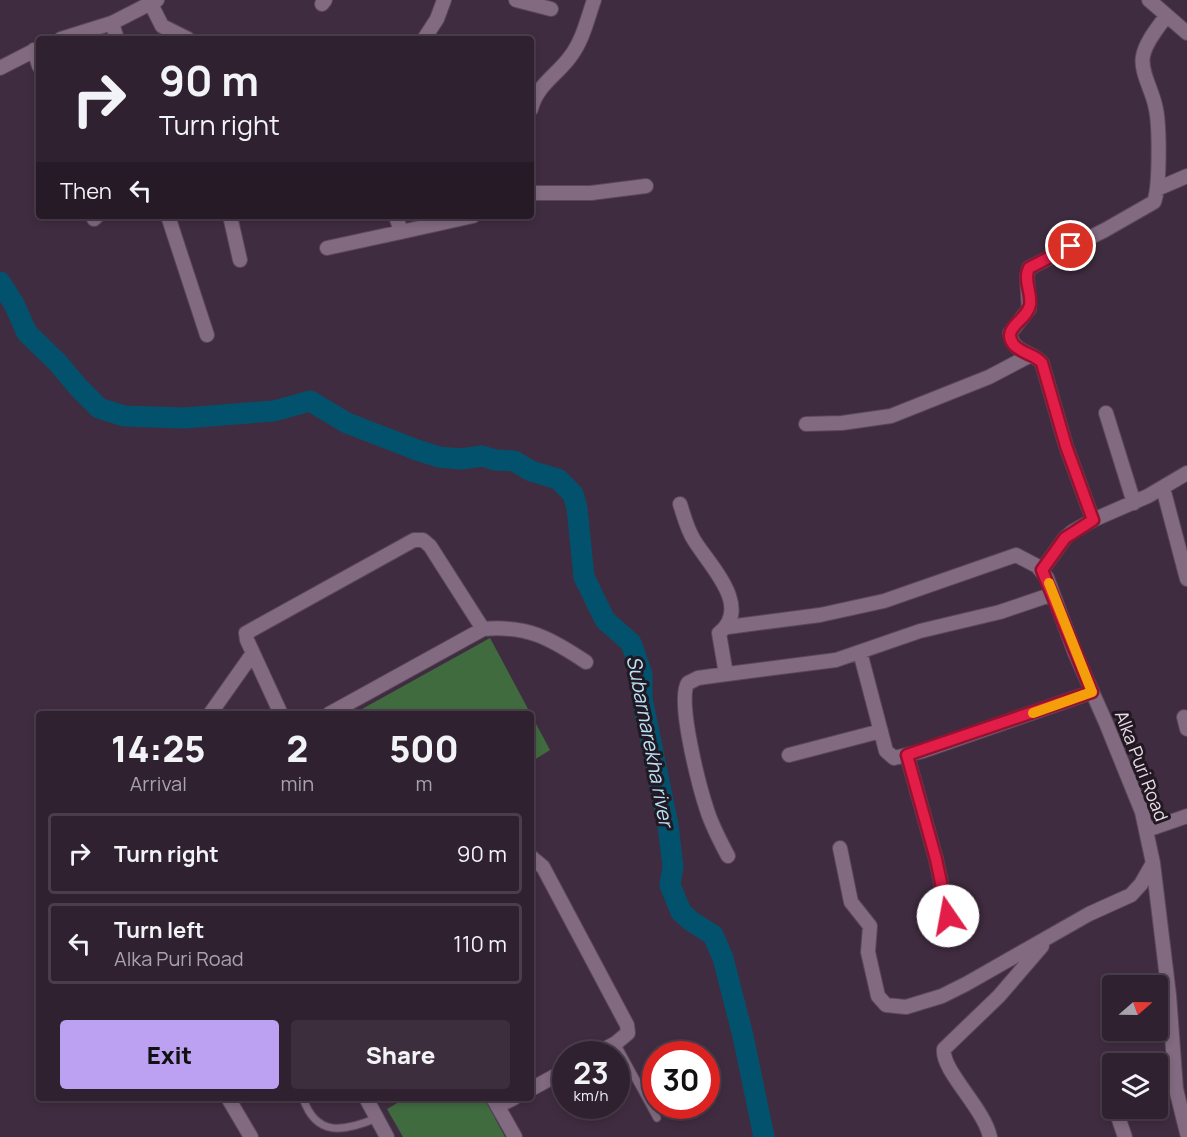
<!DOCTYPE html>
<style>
:root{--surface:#302130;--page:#3c2e3c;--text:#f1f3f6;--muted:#a8a3ab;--line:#4b3e4c;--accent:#bca0f2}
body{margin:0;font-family:Manrope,sans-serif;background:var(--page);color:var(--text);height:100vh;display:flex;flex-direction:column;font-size:22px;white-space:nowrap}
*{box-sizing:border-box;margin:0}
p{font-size:20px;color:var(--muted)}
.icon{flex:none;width:33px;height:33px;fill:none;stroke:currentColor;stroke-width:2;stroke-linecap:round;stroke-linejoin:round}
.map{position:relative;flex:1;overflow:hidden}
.details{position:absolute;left:36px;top:711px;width:498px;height:390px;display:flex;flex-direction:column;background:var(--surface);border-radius:6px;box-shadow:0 3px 9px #0003,0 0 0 2px var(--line)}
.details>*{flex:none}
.hud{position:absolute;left:36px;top:36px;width:498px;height:183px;border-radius:6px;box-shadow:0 3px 9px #0003,0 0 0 2px var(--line);background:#302130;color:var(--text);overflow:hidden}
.needle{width:39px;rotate:70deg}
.buttons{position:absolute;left:1102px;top:975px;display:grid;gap:12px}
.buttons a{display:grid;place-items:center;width:66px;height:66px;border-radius:6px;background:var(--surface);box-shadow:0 3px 9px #0003,0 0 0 2px var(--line);font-size:30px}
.speed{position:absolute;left:552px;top:1041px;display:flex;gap:12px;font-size:30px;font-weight:700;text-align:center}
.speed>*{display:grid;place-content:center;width:78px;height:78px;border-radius:50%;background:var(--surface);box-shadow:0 3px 9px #0003,0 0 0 2px var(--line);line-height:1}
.speed small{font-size:15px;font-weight:400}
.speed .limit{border:9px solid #d22;background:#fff;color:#111}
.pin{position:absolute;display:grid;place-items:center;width:51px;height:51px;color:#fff;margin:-26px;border:3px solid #fff;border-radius:50%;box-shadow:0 2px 6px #0007}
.me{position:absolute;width:66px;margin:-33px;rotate:348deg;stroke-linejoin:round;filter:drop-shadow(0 0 4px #0008)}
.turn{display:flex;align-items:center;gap:21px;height:126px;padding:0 24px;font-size:27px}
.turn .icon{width:78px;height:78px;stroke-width:2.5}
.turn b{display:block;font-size:42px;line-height:51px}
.then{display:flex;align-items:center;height:57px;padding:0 24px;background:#0003;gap:12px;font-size:22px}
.eta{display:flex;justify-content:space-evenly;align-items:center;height:102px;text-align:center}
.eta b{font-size:36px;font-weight:800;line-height:42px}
.primary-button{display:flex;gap:12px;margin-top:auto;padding:12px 24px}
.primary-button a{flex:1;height:69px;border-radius:6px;background:var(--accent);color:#111;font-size:24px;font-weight:800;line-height:69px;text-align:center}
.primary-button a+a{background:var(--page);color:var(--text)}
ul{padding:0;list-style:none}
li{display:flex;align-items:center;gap:18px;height:81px;margin:0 12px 9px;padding:0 12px;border:3px solid var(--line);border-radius:6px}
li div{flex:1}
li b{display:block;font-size:22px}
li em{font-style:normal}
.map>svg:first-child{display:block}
.green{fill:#406b3f}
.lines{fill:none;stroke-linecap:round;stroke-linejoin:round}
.river{stroke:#03526d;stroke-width:21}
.service-casing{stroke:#594859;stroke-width:9}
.minor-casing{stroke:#594859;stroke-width:16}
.service{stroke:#826a81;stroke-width:7}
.minor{stroke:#826a81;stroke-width:14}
.route-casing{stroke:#92132f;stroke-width:15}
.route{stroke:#e11d48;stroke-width:10}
.slow{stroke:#f59e0b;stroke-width:10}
.labels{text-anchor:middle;stroke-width:6;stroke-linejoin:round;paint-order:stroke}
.street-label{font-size:18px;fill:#e9dce9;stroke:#221821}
.water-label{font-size:20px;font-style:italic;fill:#b8e2f7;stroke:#221821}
</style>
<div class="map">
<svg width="1187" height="1137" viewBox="0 0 1187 1137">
<rect width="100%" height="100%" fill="#402c40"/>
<!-- green -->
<path class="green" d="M490 638 550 750 531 762V714H353Z
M406 1098H484L505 1137H403L387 1109Z"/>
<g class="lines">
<!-- river -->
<path class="river" d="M0 282 14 304 27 333 57 362 79 388 99 408 124 416 184 418 274 411 310 401 347 423 417 450 439 457 461 459 482 456 495 460 514 461 531 471 558 479 573 494 577 508 584 577 605 620 631 643 642 674V698L668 825 673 867 670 885 681 912 691 921 713 935 723 958 743 1036 764 1137"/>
<defs>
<path id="service" d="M616 1043 657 1118
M303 1098C316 1137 343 1132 377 1118"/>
<path id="minor" d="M516 0 551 9
M1149 0 1187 33
M151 4 162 26 188 39
M322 4 325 0
M112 23 117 39
M61 39 112 23 157 0
M424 39 437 19 444 0
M34 50 39 66
M0 68 39 48
M531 109C537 85 556 76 570 57 583 40 587 20 594 0
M1157 189 1187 176
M531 193H591L646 186
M168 216 207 335
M230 216 240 260
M396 216 401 232 473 216
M94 219 97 216
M327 248 401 232
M1106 413 1134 503
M806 424 842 423 891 416 989 377 1029 356
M1163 488 1187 579
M680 504C684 516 687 529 694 540 709 565 753 607 719 633L726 674
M1093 520 1066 446 1042 363C1032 351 1012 353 1010 333L1029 309 1027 276 1029 268 1105 230 1154 202C1160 187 1160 122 1155 105 1152 90 1140 71 1143 56 1146 41 1158 28 1166 16
M1042 570 1065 538 1072 532 1093 520 1148 496 1187 473
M728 627 820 615 884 601 1016 555 1037 566 1047 578 1075 653 1106 723 1142 812 1153 863 1169 995 1176 1089 1187 1133
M860 652 886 751 894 758 923 751 1092 692
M210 714 253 653
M281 714 247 640 246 633 414 540H423L430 546 483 629
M329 714 483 629C527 625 550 638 586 662
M1184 717 1187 729
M789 755 881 731
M907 755 936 859 952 935
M1147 830 1187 816
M840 848 851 902 870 926 868 952 878 996 886 1005 906 1007 942 996 966 984 1089 914 1131 895 1141 884 1153 863
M728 856C720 841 712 826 707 810 700 789 676 699 688 683L698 678 712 676 836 660 920 631 1000 612 1053 594
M531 857 543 867 627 1025 628 1033 616 1043 595 1054
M531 1089 566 1070
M228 1098 251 1137
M366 1098 387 1137
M493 1098 515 1137
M498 1106 514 1098
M1115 1108 1125 1137
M990 1137C984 1108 941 1070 944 1049L999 996 1042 946"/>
</defs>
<!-- service casing -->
<use href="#service" class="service-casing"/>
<!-- minor casing -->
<use href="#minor" class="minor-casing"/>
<!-- service -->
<use href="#service" class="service"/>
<!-- minor -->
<use href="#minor" class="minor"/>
</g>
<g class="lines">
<defs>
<path id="route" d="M948 916 936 859 907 755 1092 692 1042 570 1065 538 1093 520 1066 446 1042 363C1035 354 1022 354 1014 345 1000 328 1027 321 1030 305 1032 293 1023 279 1029 268L1071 246"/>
</defs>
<!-- route casing -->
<use href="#route" class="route-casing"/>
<!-- route -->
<use href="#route" class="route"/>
<!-- slow -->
<path class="slow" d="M1033 713 1092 692 1049 583"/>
</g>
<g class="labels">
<!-- street labels -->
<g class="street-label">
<text transform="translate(1141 766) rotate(69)" y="6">Alka Puri Road</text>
</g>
<!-- water labels -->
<g class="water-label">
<text transform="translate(650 741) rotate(79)" y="7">Subarnarekha river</text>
</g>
</g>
</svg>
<div class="buttons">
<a><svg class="needle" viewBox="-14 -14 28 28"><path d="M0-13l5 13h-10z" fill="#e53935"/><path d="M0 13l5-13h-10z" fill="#a8a3ab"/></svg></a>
<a><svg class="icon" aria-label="layers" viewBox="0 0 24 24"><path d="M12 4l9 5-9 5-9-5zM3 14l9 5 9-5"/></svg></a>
</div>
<div class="speed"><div>23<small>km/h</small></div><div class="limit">30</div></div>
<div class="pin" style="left:1071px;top:246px;background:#d93025"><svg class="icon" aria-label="arrive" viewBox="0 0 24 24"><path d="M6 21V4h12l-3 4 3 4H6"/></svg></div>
<svg class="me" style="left:948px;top:916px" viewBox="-20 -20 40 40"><circle r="19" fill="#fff"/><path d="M0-13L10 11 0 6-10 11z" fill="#e11d48"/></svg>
<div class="hud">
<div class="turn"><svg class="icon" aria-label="right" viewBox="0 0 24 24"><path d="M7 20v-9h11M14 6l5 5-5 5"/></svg><div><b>90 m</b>Turn right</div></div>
<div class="then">Then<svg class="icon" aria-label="left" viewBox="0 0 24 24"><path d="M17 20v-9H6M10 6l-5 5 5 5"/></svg></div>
</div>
<section class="details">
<div class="eta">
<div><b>14:25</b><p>Arrival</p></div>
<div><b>2</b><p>min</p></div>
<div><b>500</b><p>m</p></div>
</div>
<ul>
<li><svg class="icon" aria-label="right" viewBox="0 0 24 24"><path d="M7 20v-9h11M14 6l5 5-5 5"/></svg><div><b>Turn right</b></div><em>90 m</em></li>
<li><svg class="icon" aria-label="left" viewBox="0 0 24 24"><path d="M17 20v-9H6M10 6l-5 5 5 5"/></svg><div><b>Turn left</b><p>Alka Puri Road</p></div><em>110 m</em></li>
</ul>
<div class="primary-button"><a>Exit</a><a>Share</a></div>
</section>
</div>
